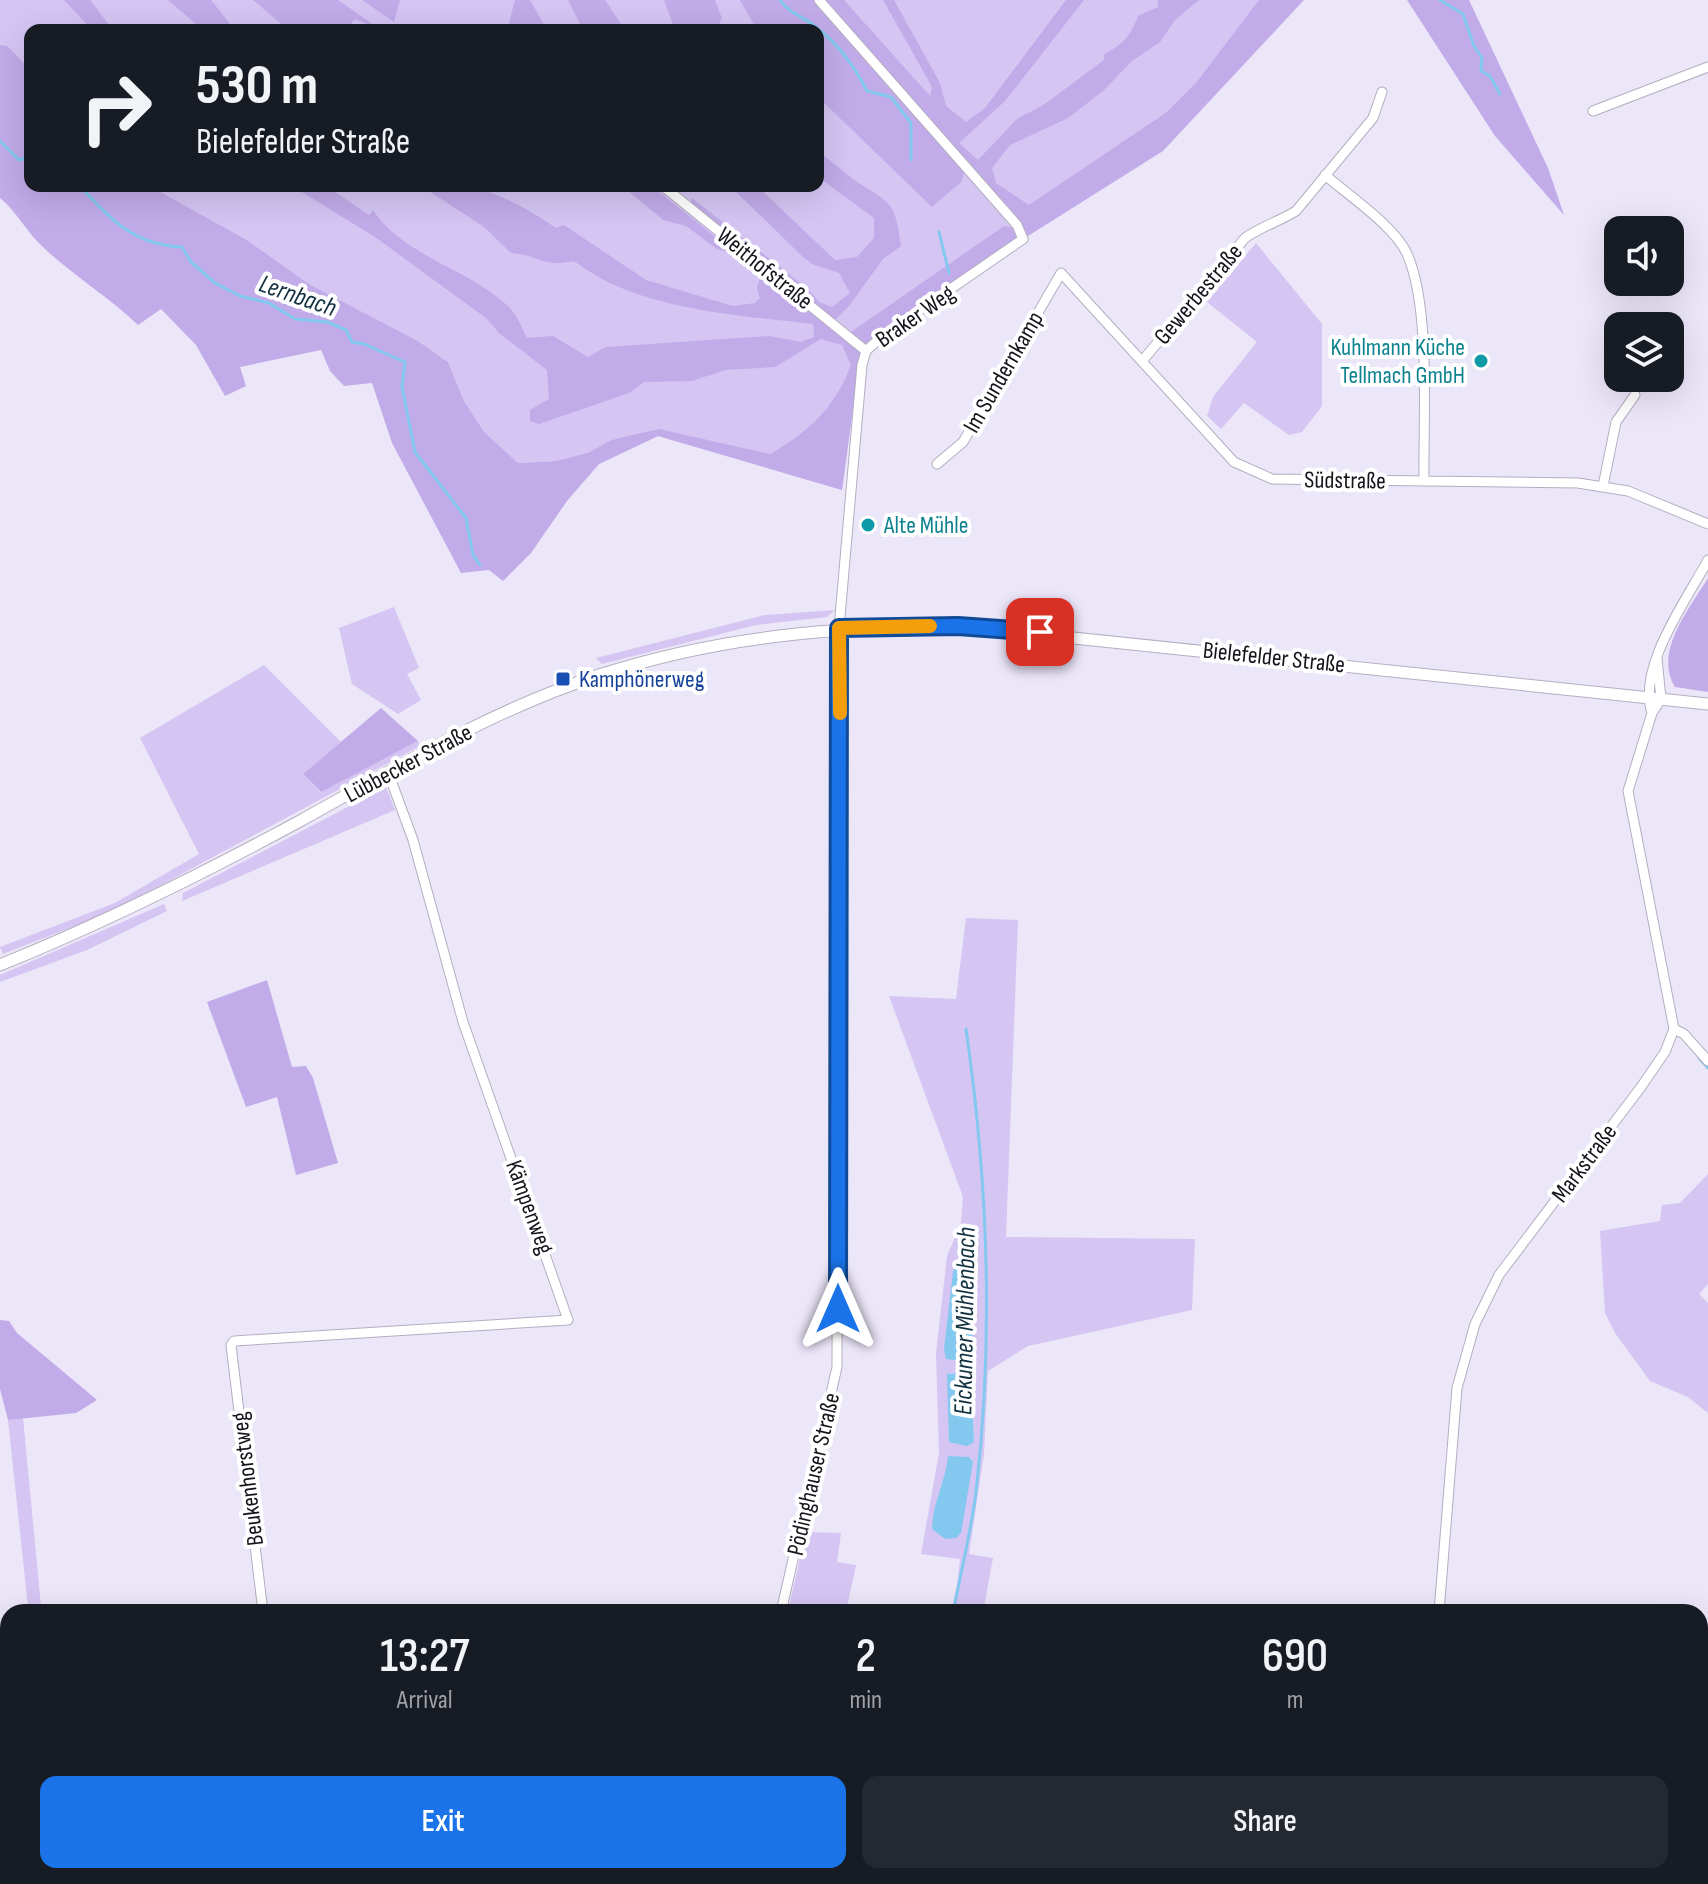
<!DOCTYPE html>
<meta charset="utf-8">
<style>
:root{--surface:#171b24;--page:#242831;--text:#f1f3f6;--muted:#9ea1a6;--accent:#1a73e8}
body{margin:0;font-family:"Sofia Sans Condensed",sans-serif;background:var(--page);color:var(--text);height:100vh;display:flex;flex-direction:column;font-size:30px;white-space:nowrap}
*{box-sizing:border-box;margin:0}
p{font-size:26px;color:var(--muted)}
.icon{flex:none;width:44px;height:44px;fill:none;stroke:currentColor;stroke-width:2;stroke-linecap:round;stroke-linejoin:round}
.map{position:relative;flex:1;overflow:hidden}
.sheet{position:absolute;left:0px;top:1604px;width:1708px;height:280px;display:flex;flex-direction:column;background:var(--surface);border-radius:24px 24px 0 0;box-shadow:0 8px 32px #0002}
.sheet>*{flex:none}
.hud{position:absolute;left:24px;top:24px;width:800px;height:168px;border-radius:16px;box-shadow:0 8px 32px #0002;background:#171b24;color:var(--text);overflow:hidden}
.fabs{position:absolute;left:1604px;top:216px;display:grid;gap:16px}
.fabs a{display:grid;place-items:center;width:80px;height:80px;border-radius:16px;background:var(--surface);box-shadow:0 8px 32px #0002;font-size:40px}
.pin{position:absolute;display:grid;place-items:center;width:68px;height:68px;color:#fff;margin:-34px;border-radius:16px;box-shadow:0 4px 12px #0006}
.me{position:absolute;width:88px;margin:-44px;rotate:0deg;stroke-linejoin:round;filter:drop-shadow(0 0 6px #0008)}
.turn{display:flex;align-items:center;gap:28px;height:168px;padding:0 40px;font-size:36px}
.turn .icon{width:104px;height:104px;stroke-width:2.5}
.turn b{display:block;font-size:56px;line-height:68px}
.eta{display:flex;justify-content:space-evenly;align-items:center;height:136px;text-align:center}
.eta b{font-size:48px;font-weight:600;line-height:56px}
.primary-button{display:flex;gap:16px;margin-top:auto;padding:16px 40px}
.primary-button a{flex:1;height:92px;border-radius:16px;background:var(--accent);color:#fff;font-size:32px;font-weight:600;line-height:92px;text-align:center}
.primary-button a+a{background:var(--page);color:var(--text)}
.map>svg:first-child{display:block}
.green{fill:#d4c5f3;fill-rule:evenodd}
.forest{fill:#c1abe9}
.water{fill:#82c8ef}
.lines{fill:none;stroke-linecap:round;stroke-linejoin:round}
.stream{stroke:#82c8ef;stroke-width:3}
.minor-casing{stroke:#b4aec0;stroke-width:11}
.major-casing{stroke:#b4aec0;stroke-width:13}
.minor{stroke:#fff;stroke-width:9}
.major{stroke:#fff;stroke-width:11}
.route-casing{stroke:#114b97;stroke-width:20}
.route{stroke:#1a73e8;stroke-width:14}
.slow{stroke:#f59e0b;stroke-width:14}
.culture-dot{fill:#0f9aa8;stroke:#fff;stroke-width:3}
.transit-dot{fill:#1a4fb4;stroke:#fff;stroke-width:3}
.labels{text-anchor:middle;stroke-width:8;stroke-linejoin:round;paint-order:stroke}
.street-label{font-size:24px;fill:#16141a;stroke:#fff}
.culture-label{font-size:24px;fill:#0d838f;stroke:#fff;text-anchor:end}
.transit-label{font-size:24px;fill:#164399;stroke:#fff;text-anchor:start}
.water-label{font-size:26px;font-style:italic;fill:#113141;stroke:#fff}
</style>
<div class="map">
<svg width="1708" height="1884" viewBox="0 0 1708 1884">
<rect width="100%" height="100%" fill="#ece6f9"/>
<!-- green -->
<path class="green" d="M0 0H1291L1157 141 1016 244 879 335 858 371 842 490 658 436 599 464 589 452 556 461 518 463 484 433 464 401 448 362 418 341 309 284 247 240 150 186H818V30H30V69L7 47 0 45Z
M1256 243 1322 324V406L1302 432 1289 435 1244 403 1221 429 1207 416 1213 397 1257 342 1207 302Z
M394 607 419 668 407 674 421 700 398 714 352 684 339 628Z
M835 610 827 617 756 625 602 664 596 658 765 615Z
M264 665 341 742 303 774 320 792 418 741 420 746 159 886 95 918 3 954 0 947 115 903 199 854 140 738Z
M386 787 395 810 182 901 183 893Z
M164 904 167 911 87 950 0 982V975Z
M966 918 1018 920 1006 1237 1195 1239 1192 1310 1028 1346 988 1371 984 1454 969 1554 993 1558 983 1612H954L960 1559 921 1554 939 1453 936 1354 947 1256 961 1223 963 1197 889 996 956 999ZM970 1373 971 1374 974 1442 947 1374Z
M1708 1174V1284L1699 1294 1708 1303V1413L1688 1397 1650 1381 1615 1333 1605 1313 1600 1231 1660 1221 1662 1205 1680 1203Z
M23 1418 41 1606 28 1607 8 1420Z
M806 1532 841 1533 837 1562 856 1565 846 1612 788 1611Z
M8 1709V1853L0 1854V1710Z
M92 1876H288L289 1884H24Z"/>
<!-- forest -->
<path class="forest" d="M64 0H90L113 30H92Z
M168 0H211L235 30H203Z
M253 0H338L381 30 355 19 346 30H288Z
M362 0H400L394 22Z
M515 0H530L547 30H507Z
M568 0H605L625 30H583Z
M664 0H715L722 18 716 30H675Z
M740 0H815L965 171 961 182 932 207 818 97V30H757Z
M824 0H844L930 96 932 87 883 0H894L940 83 946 106 966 122 985 108 1066 0H1084L1005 101 959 143 978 160 1018 118 1042 106 1104 60V54C1123 45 1131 35 1138 16L1158 7V0H1199L1175 20 1160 42 1132 61 1103 91 1068 118 1010 145 992 168 996 183 1029 205 1167 112 1196 83 1259 0H1304L1163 151 1028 236Z
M1407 0H1469L1548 168 1564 215 1495 136Z
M0 45 7 46 30 69V186H150L247 240 309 284 418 341 448 362 464 401 484 432 518 463 556 461 590 452 612 440 659 429 770 454C808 433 836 406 851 365L842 345 821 339 775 367 725 370 692 381 644 382 629 393 539 424 530 421V410L549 399 547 370 499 333 486 318 375 237 292 186H326L369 215 373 210C403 256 469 269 508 306 517 315 522 328 527 338L553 336 588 357 606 347 769 336 801 342 814 337 813 324C737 315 637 310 574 261 541 268 540 255 511 253L484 227 421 186C435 186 451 184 465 186 496 190 531 211 556 228L564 225 646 280 733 306 755 303 760 298 757 288 762 272 865 354 858 371 842 490 658 436 599 464 567 501 531 553 503 581 489 570 461 573 392 443 372 383 344 386 330 371 321 350 240 367 246 386 225 396 196 345 161 309 138 325C109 297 74 276 45 249 27 233 18 213 0 198Z
M818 151C830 160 841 170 853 179 889 204 895 197 901 246L883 259 849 306 834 321 690 205 692 198 808 289 819 302 832 307 850 293 839 273 814 265 803 257 730 186H757L835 260 857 257 874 238V218L818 177Z
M622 186H652L739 256 717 249 686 226 663 220Z
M1004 226 1014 228 1018 237 870 347 851 332Z
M1708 578V692L1675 687C1653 652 1690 608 1708 578Z
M381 708 418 741 321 792 303 774Z
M267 980 292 1067 306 1066 313 1078 338 1163 296 1175 277 1097 246 1107 207 1002Z
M0 1320 9 1321 17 1333 97 1400 76 1413 8 1420 0 1389Z
M1708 1784V1884H1540L1537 1876H1700V1786Z"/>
<!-- water -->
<path class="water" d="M964 1247 973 1257V1350L965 1361 946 1359 944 1349 953 1272Z
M971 1373 974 1442 967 1446 949 1442 947 1374Z
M948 1456 969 1457 973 1462 961 1533 956 1538 945 1539 932 1529C932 1504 946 1481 948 1456Z"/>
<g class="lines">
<!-- stream -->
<path class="stream" d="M780 0C790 14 802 16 815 26 838 44 854 65 867 91L891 97 911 123V160
M1440 0 1463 14 1474 46 1482 58 1481 71 1490 76 1500 94
M0 141 19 160 30 156
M80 186C111 220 134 245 182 247L191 262 215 283 240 296 269 303 295 319 327 322 346 330 352 342 364 344 405 362 402 387 415 452 466 518 473 555 480 565
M939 232 949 273
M1699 1058 1708 1068
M953 1612C961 1572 971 1532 976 1492 994 1337 988 1182 966 1029"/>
<defs>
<path id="minor" d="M1593 111 1708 67
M1325 175C1348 195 1397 228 1408 256 1431 312 1423 419 1424 481
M663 186 866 351
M1143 360 1245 238C1262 226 1278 222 1296 211L1373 118 1382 92
M937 464 963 442 1061 273 1234 462 1272 479 1578 483 1628 491 1708 524
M1603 486 1616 422 1635 395
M1652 713C1637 667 1686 601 1708 560
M1674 1029 1684 1034 1708 1061
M263 1612 231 1345 234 1341 568 1320 463 1022 413 840 388 772
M781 1612 837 1367 839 628 862 365 866 351 881 337 1023 239 1017 225 819 0
M1439 1612 1457 1388 1475 1324 1499 1275 1641 1087 1665 1052 1674 1029 1628 791 1652 713 1661 699 1657 658
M0 1881 44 1876
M175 1884 176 1876
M717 1884 719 1876
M1347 1884 1350 1876"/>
<path id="major" d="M0 965C104 923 202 874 300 821 397 767 493 710 599 675 721 636 832 627 958 626L1708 704"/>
</defs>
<!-- minor casing -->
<use href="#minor" class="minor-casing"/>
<!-- major casing -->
<use href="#major" class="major-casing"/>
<!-- minor -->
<use href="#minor" class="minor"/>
<!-- major -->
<use href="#major" class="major"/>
</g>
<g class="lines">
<defs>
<path id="route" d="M838 1309 839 628 958 626 1040 632"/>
</defs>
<!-- route casing -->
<use href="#route" class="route-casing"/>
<!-- route -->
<use href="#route" class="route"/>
<!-- slow -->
<path class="slow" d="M840 713 839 628 930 626"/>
</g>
<!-- markers -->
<g class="culture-dot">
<circle cx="1481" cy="361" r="8"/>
<circle cx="868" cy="525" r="8"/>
</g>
<rect class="transit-dot" x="555" y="671" width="16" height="16" rx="4"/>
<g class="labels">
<!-- street labels -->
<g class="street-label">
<text transform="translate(765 268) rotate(39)" y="8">Weithofstraße</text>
<text transform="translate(1198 294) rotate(-50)" y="8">Gewerbestraße</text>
<text transform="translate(915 316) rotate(-35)" y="8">Braker Weg</text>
<text transform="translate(1003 372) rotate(-60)" y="8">Im Sundernkamp</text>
<text transform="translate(1345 480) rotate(1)" y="8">Südstraße</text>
<text transform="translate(1274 657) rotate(6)" y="8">Bielefelder Straße</text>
<text transform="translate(408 763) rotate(-28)" y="8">Lübbecker Straße</text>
<text transform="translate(1584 1163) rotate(-53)" y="8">Markstraße</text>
<text transform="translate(530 1207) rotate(70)" y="8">Kämpenweg</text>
<text transform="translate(813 1474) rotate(-77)" y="8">Pödinghauser Straße</text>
<text transform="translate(247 1479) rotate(-97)" y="8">Beukenhorstweg</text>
</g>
<!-- culture labels -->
<g class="culture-label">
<text x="1465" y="355">Kuhlmann Küche<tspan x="1465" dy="28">Tellmach GmbH</tspan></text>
<text x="884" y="533" text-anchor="start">Alte Mühle</text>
</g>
<!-- transit labels -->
<g class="transit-label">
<text x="579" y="687">Kamphönerweg</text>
</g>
<!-- water labels -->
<g class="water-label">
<text transform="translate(298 295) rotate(19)" y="9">Lernbach</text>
<text transform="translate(964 1321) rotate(-89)" y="9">Eickumer Mühlenbach</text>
</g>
</g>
</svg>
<div class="fabs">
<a><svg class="icon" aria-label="sound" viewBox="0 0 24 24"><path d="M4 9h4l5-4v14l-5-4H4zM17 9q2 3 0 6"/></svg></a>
<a><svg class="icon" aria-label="layers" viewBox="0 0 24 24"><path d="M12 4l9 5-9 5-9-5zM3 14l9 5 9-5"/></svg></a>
</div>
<div class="pin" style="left:1040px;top:632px;background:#d93025"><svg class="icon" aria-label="arrive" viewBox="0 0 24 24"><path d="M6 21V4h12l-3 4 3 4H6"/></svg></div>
<svg class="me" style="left:838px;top:1309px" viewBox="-20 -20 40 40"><path d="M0-17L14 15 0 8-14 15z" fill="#1a73e8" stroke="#fff" stroke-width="4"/></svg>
<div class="hud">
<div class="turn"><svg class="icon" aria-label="right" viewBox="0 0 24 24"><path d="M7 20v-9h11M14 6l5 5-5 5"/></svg><div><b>530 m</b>Bielefelder Straße</div></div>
</div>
<section class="sheet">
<div class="eta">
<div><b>13:27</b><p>Arrival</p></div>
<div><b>2</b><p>min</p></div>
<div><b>690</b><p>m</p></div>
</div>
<div class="primary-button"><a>Exit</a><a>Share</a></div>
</section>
</div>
